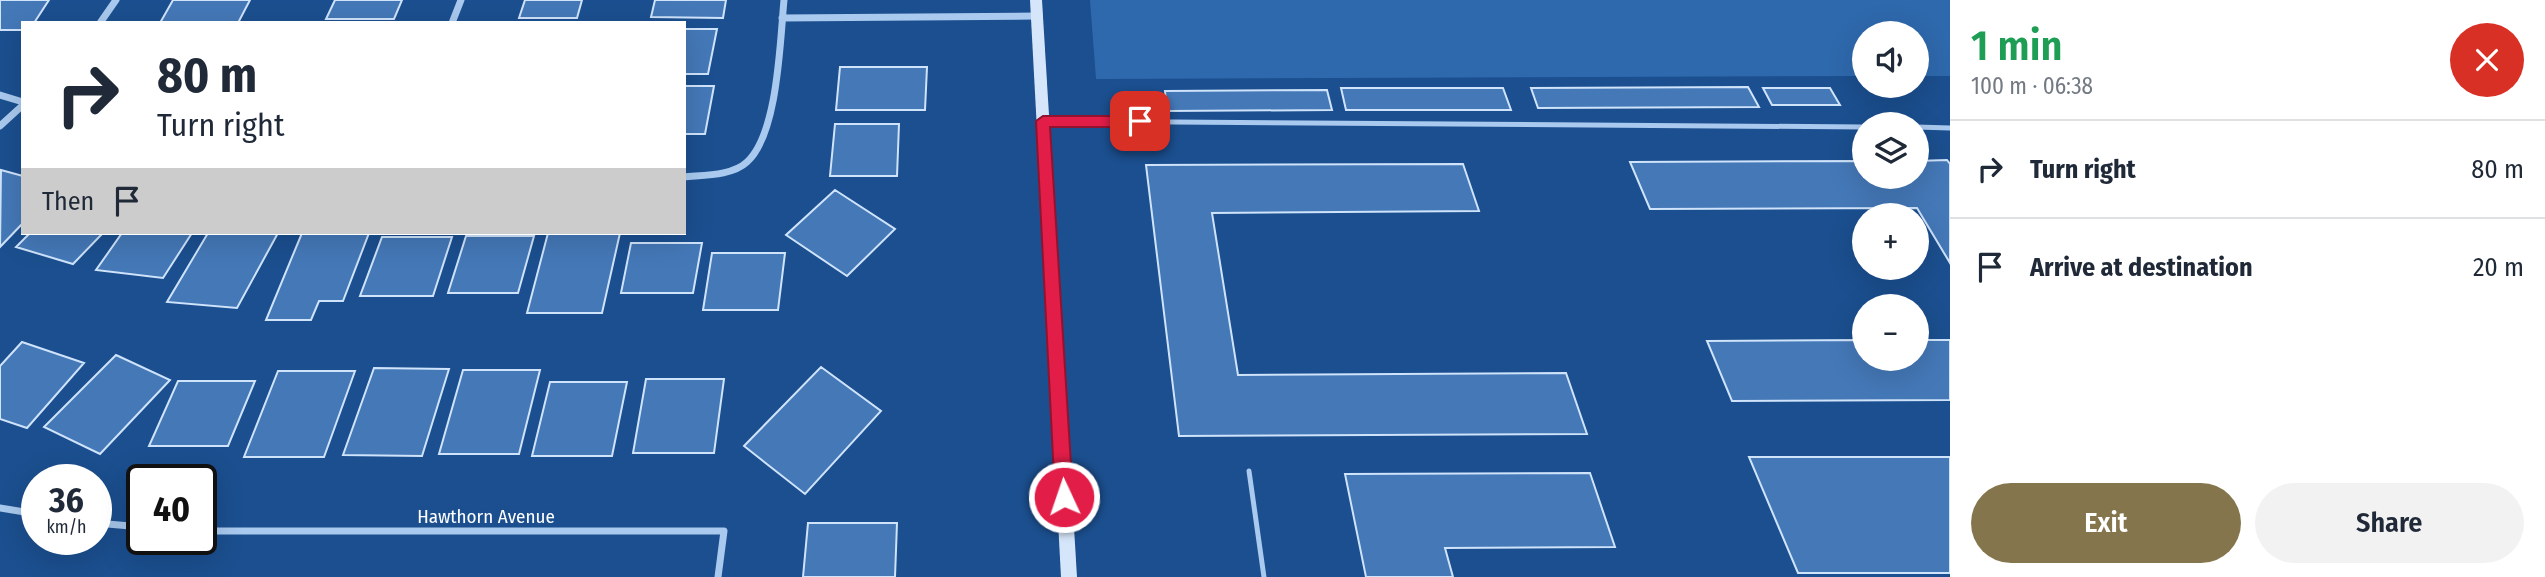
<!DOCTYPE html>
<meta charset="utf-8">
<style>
:root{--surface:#fff;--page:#f2f2f3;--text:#1f2937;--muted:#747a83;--line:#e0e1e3;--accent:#84754c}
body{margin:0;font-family:"Fira Sans Condensed",sans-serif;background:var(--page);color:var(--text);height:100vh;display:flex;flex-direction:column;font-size:26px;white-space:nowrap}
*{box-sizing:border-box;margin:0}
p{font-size:23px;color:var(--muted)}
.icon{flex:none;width:38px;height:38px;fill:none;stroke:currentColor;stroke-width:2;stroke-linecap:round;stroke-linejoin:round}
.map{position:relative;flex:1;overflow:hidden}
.sheet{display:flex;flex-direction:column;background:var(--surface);width:595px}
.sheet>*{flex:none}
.guide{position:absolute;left:21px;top:21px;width:665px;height:214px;border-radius:0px;box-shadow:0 7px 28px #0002;background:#fff;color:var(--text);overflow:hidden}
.tools{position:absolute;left:1852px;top:21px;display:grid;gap:14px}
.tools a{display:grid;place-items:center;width:77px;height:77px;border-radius:50%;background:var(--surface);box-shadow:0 7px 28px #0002;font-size:35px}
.speed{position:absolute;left:21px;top:464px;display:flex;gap:14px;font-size:35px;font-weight:700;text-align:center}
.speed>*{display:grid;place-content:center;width:91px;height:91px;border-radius:50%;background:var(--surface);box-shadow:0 7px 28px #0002;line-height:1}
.speed small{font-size:18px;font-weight:400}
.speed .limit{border:4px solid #111;border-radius:10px;background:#fff;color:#111}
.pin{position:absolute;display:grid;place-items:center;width:60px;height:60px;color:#fff;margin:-30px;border-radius:14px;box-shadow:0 4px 10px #0006}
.me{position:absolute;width:77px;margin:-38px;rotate:357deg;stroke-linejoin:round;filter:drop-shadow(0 0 5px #0008)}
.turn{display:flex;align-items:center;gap:24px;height:147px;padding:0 21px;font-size:32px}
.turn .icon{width:91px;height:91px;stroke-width:2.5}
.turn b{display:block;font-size:49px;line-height:60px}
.then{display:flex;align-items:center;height:66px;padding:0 21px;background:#0003;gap:14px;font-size:26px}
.round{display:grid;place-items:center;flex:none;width:74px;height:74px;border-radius:37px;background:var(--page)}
.head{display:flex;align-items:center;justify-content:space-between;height:119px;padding:0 21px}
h1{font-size:42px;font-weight:600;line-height:52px;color:#1e9e55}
.cta{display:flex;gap:14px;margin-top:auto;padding:14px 21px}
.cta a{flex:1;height:80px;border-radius:42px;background:var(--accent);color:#fff;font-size:28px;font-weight:600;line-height:80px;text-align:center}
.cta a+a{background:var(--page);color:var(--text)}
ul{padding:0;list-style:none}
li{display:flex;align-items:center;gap:21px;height:98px;padding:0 21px;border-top:2px solid var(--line)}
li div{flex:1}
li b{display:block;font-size:26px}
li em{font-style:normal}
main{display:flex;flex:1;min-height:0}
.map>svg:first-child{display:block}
.green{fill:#2e69ad}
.building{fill:#4478b7;stroke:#cfe3fa;stroke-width:2}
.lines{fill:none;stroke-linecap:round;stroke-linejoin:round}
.lane{stroke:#a9c9ee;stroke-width:5}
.street{stroke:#a9c9ee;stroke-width:7}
.secondary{fill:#d6e6fa;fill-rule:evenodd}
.route{fill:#e11d48;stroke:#92132f;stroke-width:2}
.labels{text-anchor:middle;stroke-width:7;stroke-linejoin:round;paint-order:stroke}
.street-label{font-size:19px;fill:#fff;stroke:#1b4f8f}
</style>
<main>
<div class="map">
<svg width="1950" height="577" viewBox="0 0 1950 577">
<rect width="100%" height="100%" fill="#1b4f8f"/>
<!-- green -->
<path class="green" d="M1090 0H1950V76H1916V33H1864V76L1096 79Z"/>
<!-- building -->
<path class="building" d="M0 0H49L34 23H23V30H0Z
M173 0H250L238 23H160Z
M335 0H402L394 19H326Z
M525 0H582L577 18H519Z
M655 0H726L723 18 651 17Z
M684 29H717L708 74H684Z
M840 67H927L925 110H836Z
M684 86H714L705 134H684Z
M1748 87 1759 107 1538 108 1531 88Z
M1341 88H1503L1511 110H1346Z
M1763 88H1830L1840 105H1772Z
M1327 90 1332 110 1167 111 1165 91Z
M835 124H899L897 176H830Z
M1947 160 1950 164V263L1917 208 1650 209 1630 162 1864 161V177H1916V161Z
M1463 164 1479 211 1212 213 1238 375 1566 373 1587 434 1179 436 1146 165Z
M1 170 23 176V223L0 247Z
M835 190 895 229 847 276 786 235Z
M30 233H103L73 264 16 247Z
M122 233H192L163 278 96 270Z
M208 233H278L237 308 167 302Z
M302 233H369L343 301H319L311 320H266Z
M548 233H620L602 313H527Z
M466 236H534L518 293H448Z
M382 237H452L433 296H360Z
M631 243H702L693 293H621Z
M712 253H785L778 310H703Z
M1864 340V359H1916V340H1950V400L1732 401 1707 341Z
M22 342 84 363 27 428 0 419V366Z
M116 355 170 380 100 454 44 427Z
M821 367 881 411 805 494 744 446Z
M374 368 449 369 422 456 343 455Z
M463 370H540L519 454H439Z
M278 371H355L324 457H244Z
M646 379H724L714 453H633Z
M178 381H255L228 446H149Z
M550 382H627L612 456H532Z
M1749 457H1950V573H1798Z
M1590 473 1615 547 1445 548 1453 577H1366L1345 474Z
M808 523H897L895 577H803Z"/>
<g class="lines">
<!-- lane -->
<path class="lane" d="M1044 121 1864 127
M1916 127 1950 128
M1249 471 1264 577"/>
<!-- street -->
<path class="street" d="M782 18 1037 16
M100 23 116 0
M452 23 461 0
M0 95 23 102
M0 126 23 105
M684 177C703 175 732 176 747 162 778 134 780 41 784 0
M0 508 37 514
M96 523 142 527
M201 531H724L718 577"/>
<!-- secondary -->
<path class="secondary" d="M1030 0H1042L1077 577H1061Z"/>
</g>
<!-- route -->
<path class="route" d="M1043 116H1140L1147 121 1140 127H1050L1073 497 1071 503 1064 505 1058 503 1055 497 1036 121Z"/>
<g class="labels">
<!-- street labels -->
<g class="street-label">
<text x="486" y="523">Hawthorn Avenue</text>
</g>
</g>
</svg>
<div class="tools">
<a><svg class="icon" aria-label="sound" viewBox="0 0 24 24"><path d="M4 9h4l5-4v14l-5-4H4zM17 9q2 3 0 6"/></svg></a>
<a><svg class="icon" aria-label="layers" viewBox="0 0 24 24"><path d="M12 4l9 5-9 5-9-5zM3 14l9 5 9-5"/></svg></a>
<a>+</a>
<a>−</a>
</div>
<div class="speed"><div>36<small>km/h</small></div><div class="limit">40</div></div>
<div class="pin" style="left:1140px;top:121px;background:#d93025"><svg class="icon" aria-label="arrive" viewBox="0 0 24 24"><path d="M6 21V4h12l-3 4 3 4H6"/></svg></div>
<svg class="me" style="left:1064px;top:497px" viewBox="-20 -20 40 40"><circle r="17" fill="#e11d48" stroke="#fff" stroke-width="3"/><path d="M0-11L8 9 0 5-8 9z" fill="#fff"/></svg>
<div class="guide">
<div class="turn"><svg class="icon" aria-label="right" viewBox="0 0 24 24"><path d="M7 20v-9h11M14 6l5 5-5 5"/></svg><div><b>80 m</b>Turn right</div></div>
<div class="then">Then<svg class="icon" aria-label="arrive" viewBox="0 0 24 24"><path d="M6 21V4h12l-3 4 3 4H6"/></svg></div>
</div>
</div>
<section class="sheet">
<div class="head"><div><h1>1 min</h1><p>100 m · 06:38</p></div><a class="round" style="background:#d93025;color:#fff"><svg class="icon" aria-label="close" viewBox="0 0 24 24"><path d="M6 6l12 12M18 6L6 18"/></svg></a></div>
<ul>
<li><svg class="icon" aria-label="right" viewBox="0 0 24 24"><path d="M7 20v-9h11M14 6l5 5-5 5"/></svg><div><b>Turn right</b></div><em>80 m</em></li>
<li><svg class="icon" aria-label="arrive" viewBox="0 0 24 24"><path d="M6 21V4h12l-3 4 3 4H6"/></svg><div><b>Arrive at destination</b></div><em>20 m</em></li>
</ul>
<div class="cta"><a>Exit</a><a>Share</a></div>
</section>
</main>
